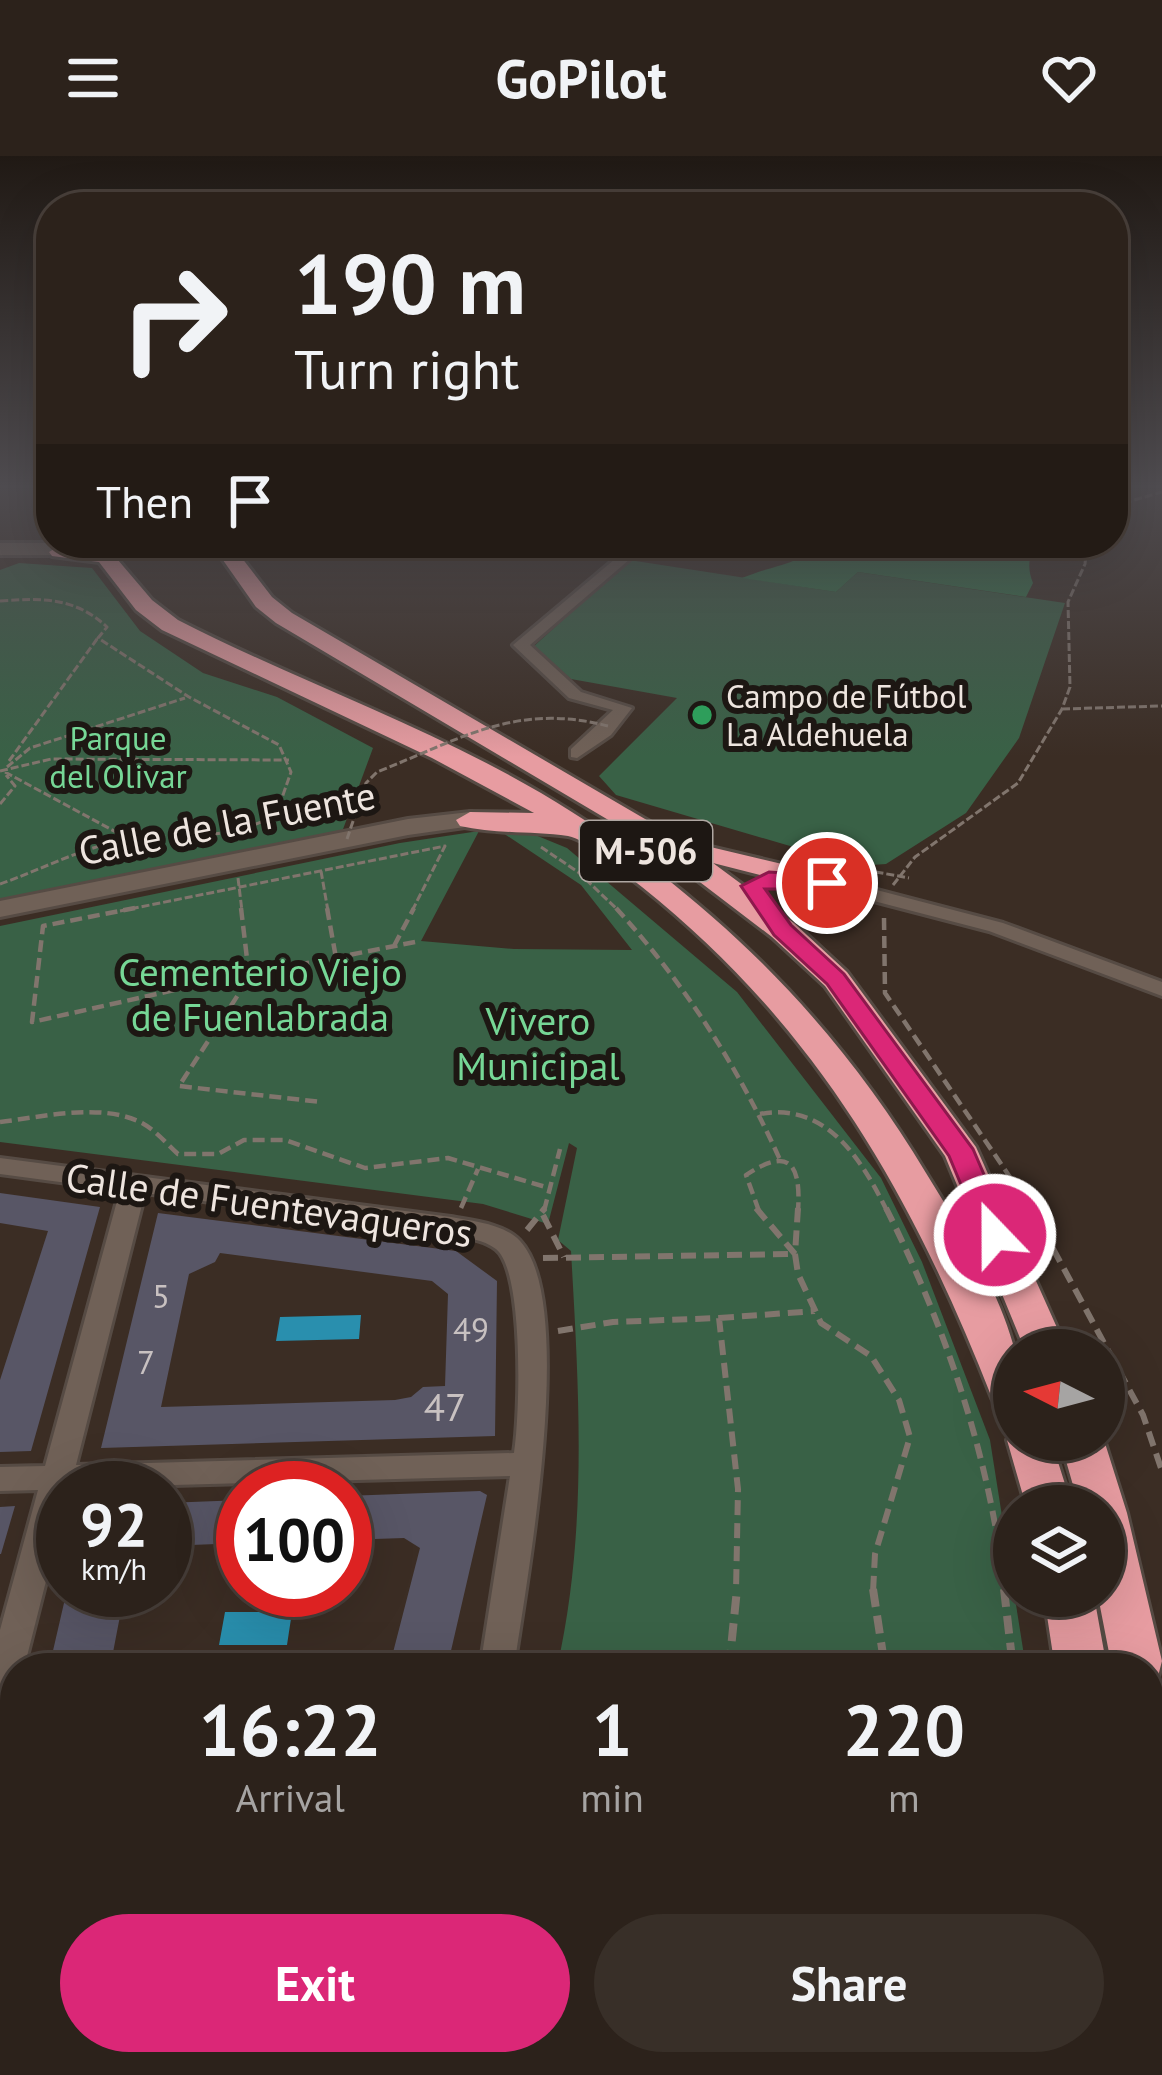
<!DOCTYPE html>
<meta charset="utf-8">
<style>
:root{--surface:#2c221b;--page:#382f28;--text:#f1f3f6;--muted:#a6a4a3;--line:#483f3a;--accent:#db2777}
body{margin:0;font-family:"PT Sans",sans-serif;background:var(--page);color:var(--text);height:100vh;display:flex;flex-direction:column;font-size:45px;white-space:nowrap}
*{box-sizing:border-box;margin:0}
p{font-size:39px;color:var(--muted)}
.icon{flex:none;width:66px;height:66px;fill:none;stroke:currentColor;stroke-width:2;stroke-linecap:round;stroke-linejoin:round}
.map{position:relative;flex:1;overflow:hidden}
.panel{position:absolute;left:0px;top:1497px;width:1164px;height:423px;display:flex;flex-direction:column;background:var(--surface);border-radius:48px 48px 0 0;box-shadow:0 12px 48px #0002,0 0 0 3px var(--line)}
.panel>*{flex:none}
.hud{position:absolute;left:36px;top:36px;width:1092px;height:366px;border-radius:48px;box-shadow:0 12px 48px #0002,0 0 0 3px var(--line);background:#2c221b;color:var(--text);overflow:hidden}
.needle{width:78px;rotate:276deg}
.buttons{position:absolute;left:993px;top:1173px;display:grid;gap:24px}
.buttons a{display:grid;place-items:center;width:132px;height:132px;border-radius:50%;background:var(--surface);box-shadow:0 12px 48px #0002,0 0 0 3px var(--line);font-size:60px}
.speed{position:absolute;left:36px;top:1305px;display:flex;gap:24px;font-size:60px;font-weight:700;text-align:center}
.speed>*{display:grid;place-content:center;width:156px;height:156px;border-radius:50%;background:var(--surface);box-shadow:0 12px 48px #0002,0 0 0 3px var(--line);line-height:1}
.speed small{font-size:30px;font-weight:400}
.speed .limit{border:18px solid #d22;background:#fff;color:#111}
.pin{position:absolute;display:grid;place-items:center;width:102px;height:102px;color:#fff;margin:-51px;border:6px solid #fff;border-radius:50%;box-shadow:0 3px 12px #0007}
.me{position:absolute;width:132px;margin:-66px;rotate:338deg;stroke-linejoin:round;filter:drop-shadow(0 0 9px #0008)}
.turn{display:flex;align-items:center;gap:42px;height:252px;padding:0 60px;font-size:54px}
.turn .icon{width:156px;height:156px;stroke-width:2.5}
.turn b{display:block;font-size:84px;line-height:102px}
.then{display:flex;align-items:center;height:114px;padding:0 60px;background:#0003;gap:24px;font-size:45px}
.eta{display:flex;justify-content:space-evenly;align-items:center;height:204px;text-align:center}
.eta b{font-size:72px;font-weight:700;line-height:84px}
.primary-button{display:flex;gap:24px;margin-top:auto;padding:24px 60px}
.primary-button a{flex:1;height:138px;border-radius:72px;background:var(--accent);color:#fff;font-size:48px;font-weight:700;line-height:138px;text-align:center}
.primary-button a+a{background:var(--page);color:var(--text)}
header{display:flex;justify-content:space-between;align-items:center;height:156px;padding:0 60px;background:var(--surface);font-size:54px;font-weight:700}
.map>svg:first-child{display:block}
.green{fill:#396146}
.forest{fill:#32794c}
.water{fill:#298fae}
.building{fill:#585666;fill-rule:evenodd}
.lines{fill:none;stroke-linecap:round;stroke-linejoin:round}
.street-casing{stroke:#564b44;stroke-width:6}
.secondary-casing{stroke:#564b44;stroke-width:6}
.highway-casing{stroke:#564b44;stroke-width:6}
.path-far3{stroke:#81756d;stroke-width:3;stroke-dasharray:8 3;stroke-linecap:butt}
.path-far2{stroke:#81756d;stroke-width:4.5;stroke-dasharray:12 6;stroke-linecap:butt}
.path-far1{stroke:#81756d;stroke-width:6;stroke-dasharray:15 8;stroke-linecap:butt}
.path{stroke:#81756d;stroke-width:8;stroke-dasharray:18 9;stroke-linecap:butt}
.street{fill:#706157;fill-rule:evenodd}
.secondary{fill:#706157;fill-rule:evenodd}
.highway{fill:#e79ca1;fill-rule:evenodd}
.path-bridge{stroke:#81756d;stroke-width:3;stroke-dasharray:8 3;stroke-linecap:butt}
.route{fill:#db2777;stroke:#8e194d;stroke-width:3}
.leisure-dot{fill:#2e9e5b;stroke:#1d1713;stroke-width:4.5}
.labels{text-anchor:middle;stroke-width:12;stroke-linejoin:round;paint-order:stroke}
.far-poi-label{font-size:33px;fill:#eee5df;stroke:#1d1713;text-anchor:start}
.far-park-label{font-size:33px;fill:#76d796;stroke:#1d1713}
.number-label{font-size:33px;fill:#c8c1c1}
.shield{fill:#1d1713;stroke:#afa7a2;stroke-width:3}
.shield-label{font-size:36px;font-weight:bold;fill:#eee5df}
.street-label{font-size:39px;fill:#eee5df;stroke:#1d1713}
.park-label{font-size:39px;fill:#76d796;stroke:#1d1713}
.near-number-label{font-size:39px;fill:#c8c1c1}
</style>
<header><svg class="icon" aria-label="menu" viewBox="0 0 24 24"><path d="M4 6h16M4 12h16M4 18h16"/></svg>GoPilot<svg class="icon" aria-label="heart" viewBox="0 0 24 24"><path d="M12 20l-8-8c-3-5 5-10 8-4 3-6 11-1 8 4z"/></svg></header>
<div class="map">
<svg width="1162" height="1919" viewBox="0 0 1162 1919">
<rect width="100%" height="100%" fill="#3b2d24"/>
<!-- green -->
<path class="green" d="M629 404 836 436 858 416 1065 447 1019 582 966 657 886 708 858 710 616 639 599 620 677 542 571 523 533 491Z
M19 407 92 412 140 475 203 517 277 541 373 592 342 676 0 745V414Z
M523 674 567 692 737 836 881 1022 922 1106 990 1284 1026 1512H557C588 1374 579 1236 571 1095L558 1084 577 992 569 987 548 1068 483 1048 0 986V770L400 687 479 675 421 785 514 793 632 794 581 729 500 675Z
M778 1905H1052L1051 1919H776Z"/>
<!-- forest -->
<path class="forest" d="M826 387H1038C1028 399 1027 412 1033 427L1026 441 858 416 836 436 742 422C777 408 794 410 826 387Z"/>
<!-- water -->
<path class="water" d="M361 1159 359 1183 276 1185 280 1161Z
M225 1456H292L287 1489H219Z"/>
<!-- building -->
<path class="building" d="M0 1037 100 1051 31 1295 0 1296V1224L48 1075 0 1067Z
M158 1057 456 1095 497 1125 495 1280 101 1292ZM220 1097 432 1125 448 1138 445 1230 423 1231 411 1241 395 1244 161 1251 189 1118 215 1106Z
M480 1335 487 1339 447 1512H389L420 1392 404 1382 345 1384V1340Z
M243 1344V1387L165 1390V1347Z
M15 1350 1 1398H0V1351Z
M67 1434H125L110 1512H49Z
M15 1755V1905H27L24 1919H0V1756Z
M262 1905H336L332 1919H259Z"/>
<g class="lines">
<defs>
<path id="street" d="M613 387H627L630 403 530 489 581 536 632 552 611 579 577 602 571 601V593L613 554 569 542 513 489 615 403 618 400Z
M827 721 1003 767 1162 826V840L989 775 820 731V723Z
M0 1002 451 1061C472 1065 505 1068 520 1085 578 1147 526 1427 514 1512H480L510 1320 63 1332V1358L24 1512H15L12 1548 0 1552V1474L38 1334 0 1335V1311L45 1310 120 1034 0 1018ZM145 1037 451 1079C466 1082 483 1083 496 1093 524 1115 520 1260 514 1297L76 1309Z
M15 1693V1729L0 1730V1694Z
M372 1905H414L410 1919H368Z"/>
<path id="secondary" d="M0 387H62L71 393 62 399H0Z
M470 656 483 664 479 669 408 679 0 761V745L408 663Z"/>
<path id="highway" d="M59 390 112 397 152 444 178 464C297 525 425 569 541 637 700 731 831 858 926 1017 958 1069 996 1128 1013 1188 1018 1205 1014 1237 1014 1258L999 1254 992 1242C912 1038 816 870 642 731 625 718 587 683 568 680 534 675 494 678 460 670L456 664 470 656 534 657 432 602 162 474 136 454 99 406 52 400 49 396Z
M228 391 235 393 272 441 292 457 681 684 837 721 842 727 837 733 827 736 713 707 794 767 847 816 976 991 1067 1194H1025L945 1000 825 830 772 781 654 691 276 467 256 451 218 397Z
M1014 1272V1284H1051L1072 1350H1026L1007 1284Z
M1060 1284H1104L1127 1357 1162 1505 1156 1528 1149 1530V1512H1112L1098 1440H1104V1350H1079Z
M1044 1440H1094L1107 1512H1055Z
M1149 1547 1162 1552V1671L1149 1666Z
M1149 1900 1152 1919H1090L1089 1905H1149Z"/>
</defs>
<!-- street casing -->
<use href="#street" class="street-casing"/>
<!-- secondary casing -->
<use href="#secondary" class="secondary-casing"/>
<!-- highway casing -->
<use href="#highway" class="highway-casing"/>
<!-- path-far3 -->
<path class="path-far3" d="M1113 350 1162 336
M642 397 672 387
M0 445C41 442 75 441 107 471L98 482 189 541 279 589 291 616 276 659C222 687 188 676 132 683 89 688 41 714 0 728
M1062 553 1162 550
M9 605 97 483
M7 611 30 592 185 542
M0 615 51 603 289 604
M5 616 127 682
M0 648 15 630 6 619
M541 691 578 716 619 755
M843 710 909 722
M321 715 328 755
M238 722 242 755
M893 729 915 701 1018 627 1062 553 1070 531 1068 446 1085 408 1087 387
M120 755 445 690 412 755"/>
<!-- path-far2 -->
<path class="path-far2" d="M135 752 43 770 32 866 237 820
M241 752 248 811
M327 752 336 802
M616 752C685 828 739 912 781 1006
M884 762 885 837 1033 1055
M394 790 414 752
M256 812 262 816 256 824 237 820 243 813Z
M262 816 420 785
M247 825 179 930 321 946
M760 958C826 946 861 1002 887 1055
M0 966C43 961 101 946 142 967 155 974 167 988 178 998H218L244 984H285L365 1012 448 1002 549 1032
M461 1052 478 1013
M544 1055 560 993
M759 1055 746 1019C791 989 801 1010 798 1055"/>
<!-- path-far1 -->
<path class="path-far1" d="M756 1052 795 1098 798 1052
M886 1052C946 1172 990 1301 1005 1436
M1031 1052 1143 1259 1162 1315
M543 1059 564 1101
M527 1074 545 1052
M543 1102 795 1098 798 1118 821 1167 871 1200 899 1244 910 1281 875 1398 873 1436
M719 1162 815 1155
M558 1175 613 1166 719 1162 738 1333 736 1436"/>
<!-- path -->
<path class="path" d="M873 1433 885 1512
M1004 1433 1013 1512
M729 1512 737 1433
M924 1919 927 1905
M1031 1919 1032 1905"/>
<!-- street -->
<use href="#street" class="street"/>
<!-- secondary -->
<use href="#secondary" class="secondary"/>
<!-- highway -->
<use href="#highway" class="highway"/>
<!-- path-bridge -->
<path class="path-bridge" d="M347 683 366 627 377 616C461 583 516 546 608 570"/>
</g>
<!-- sky -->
<linearGradient id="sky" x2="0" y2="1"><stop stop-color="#201914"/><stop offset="0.55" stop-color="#4f4c50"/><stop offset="1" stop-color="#4f4c50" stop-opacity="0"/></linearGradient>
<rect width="1162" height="601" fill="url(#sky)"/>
<!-- route -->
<path class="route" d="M769 716 827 720 839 727 827 733H765L791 769 844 818 973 993 1010 1079 1006 1086H985L949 1000 827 828 774 779 741 730Z"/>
<!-- markers -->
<circle class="leisure-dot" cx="702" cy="559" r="12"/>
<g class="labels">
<!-- far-poi labels -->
<g class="far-poi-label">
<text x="726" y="552">Campo de Fútbol<tspan x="726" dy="38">La Aldehuela</tspan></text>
</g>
<!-- far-park labels -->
<g class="far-park-label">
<text x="118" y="594">Parque<tspan x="118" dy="38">del Olivar</tspan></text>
</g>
<!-- number labels -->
<g class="number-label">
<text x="161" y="1152">5</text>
<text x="471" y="1185">49</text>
<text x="146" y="1218">7</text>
</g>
<!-- shield labels -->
<rect class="shield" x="580" y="665" width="132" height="60" rx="9"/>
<g class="shield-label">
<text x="646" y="708">M-506</text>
</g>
<!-- street labels -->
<g class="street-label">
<text transform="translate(227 667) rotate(-11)" y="14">Calle de la Fuente</text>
<text transform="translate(269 1049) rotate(8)" y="14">Calle de Fuentevaqueros</text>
</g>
<!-- park labels -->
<g class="park-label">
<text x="260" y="830">Cementerio Viejo<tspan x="260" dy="45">de Fuenlabrada</tspan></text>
<text x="538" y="879">Vivero<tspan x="538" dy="45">Municipal</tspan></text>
</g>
<!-- near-number labels -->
<g class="near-number-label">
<text x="445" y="1265">47</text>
</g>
</g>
</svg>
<div class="buttons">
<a><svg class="needle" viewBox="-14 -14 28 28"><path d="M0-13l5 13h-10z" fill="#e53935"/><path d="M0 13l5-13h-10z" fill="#a6a4a3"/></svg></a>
<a><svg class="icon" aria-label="layers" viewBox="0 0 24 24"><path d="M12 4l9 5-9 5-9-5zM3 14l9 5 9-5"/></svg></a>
</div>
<div class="speed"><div>92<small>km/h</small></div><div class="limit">100</div></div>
<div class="pin" style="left:827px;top:727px;background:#d93025"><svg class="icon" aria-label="arrive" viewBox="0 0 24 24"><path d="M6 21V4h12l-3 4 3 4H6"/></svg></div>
<svg class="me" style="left:995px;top:1079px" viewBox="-20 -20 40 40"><circle r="17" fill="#db2777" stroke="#fff" stroke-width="3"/><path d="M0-11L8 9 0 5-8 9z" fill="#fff"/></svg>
<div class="hud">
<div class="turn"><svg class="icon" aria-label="right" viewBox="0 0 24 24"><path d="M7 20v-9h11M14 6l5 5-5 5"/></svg><div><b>190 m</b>Turn right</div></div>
<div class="then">Then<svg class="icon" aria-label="arrive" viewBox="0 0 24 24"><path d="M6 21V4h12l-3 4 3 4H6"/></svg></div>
</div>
<section class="panel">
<div class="eta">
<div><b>16:22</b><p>Arrival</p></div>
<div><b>1</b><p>min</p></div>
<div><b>220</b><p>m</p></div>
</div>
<div class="primary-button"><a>Exit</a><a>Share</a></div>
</section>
</div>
